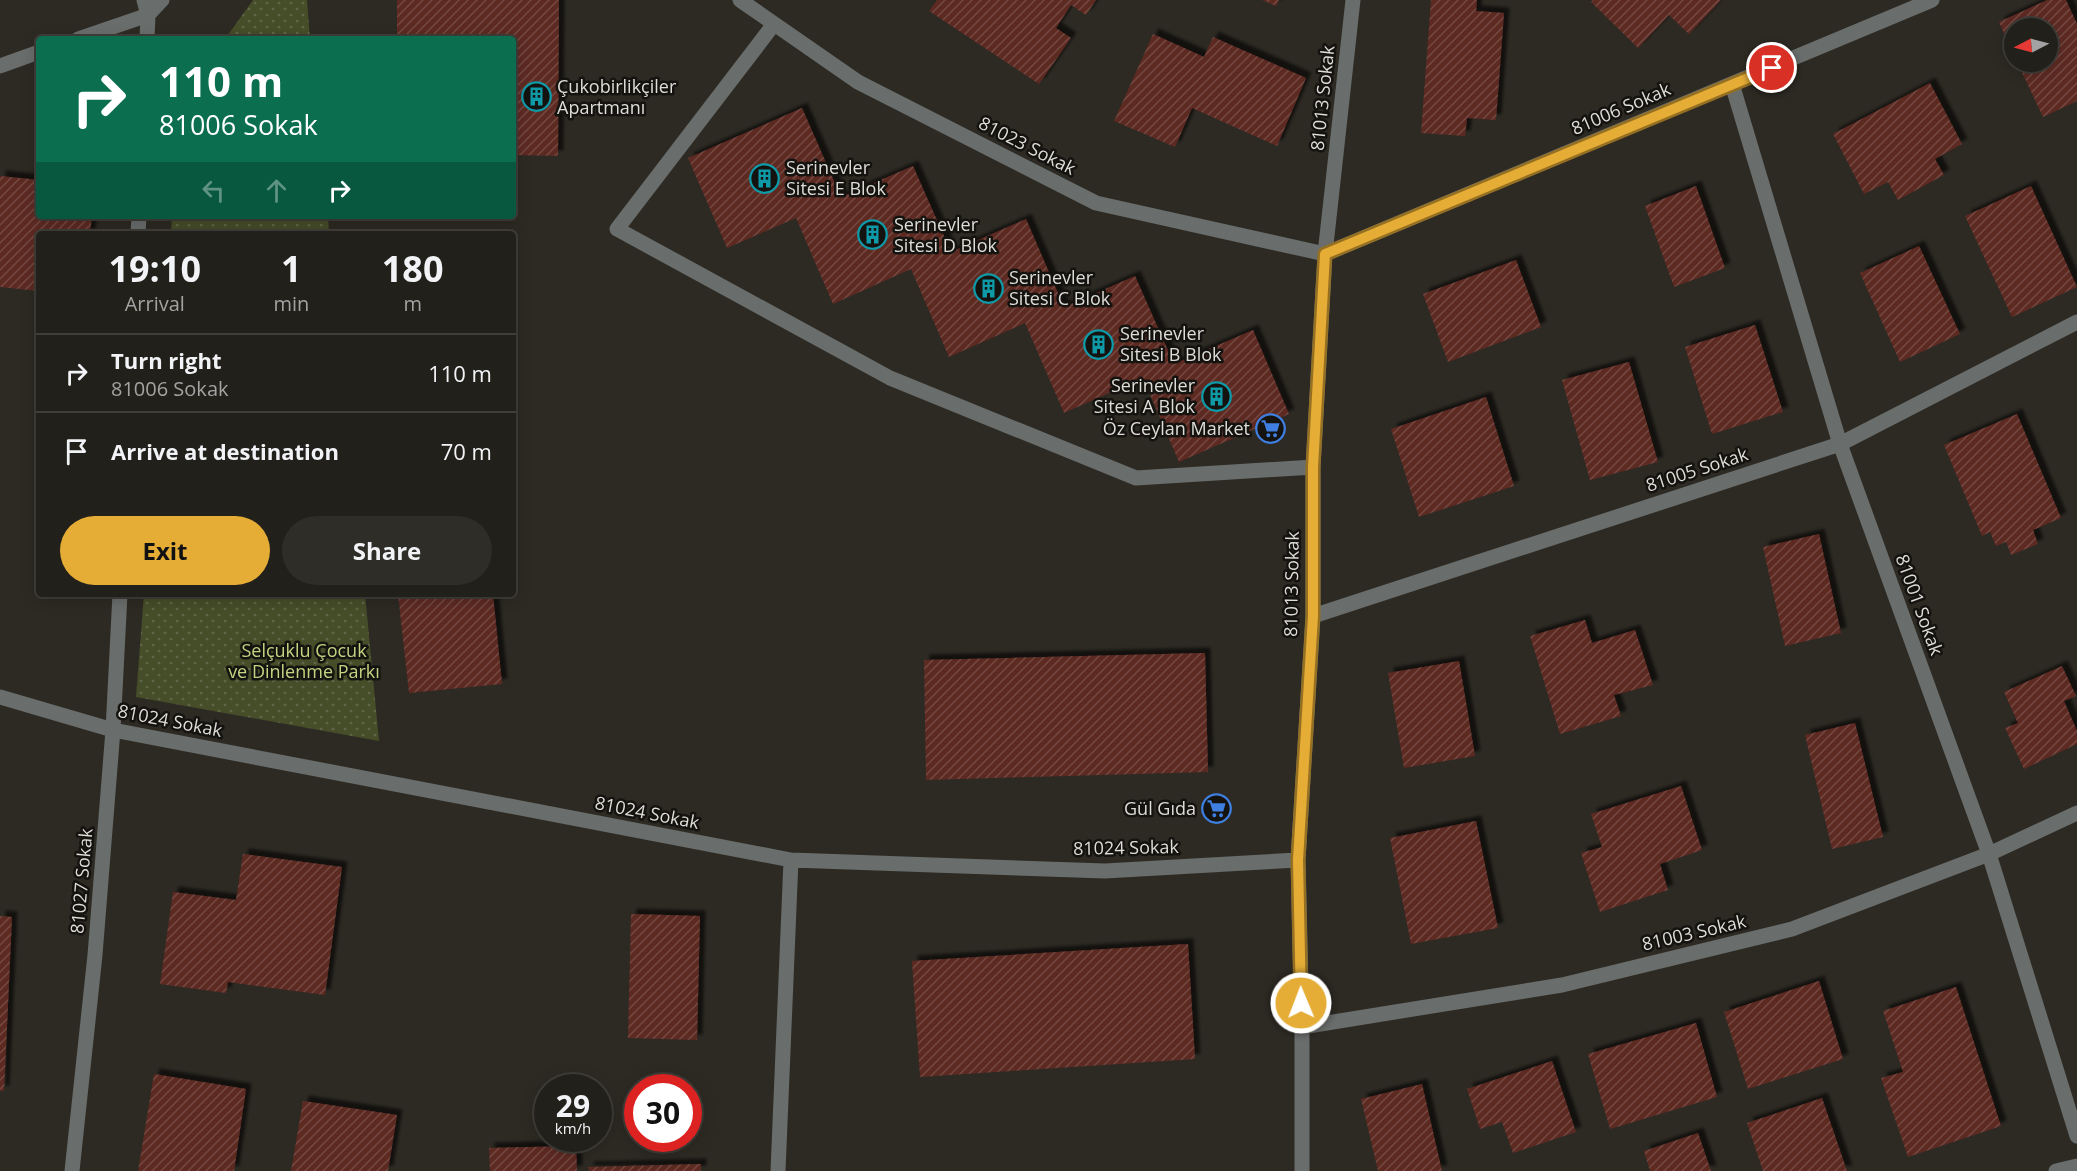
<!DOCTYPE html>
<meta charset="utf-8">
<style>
:root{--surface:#22201a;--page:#2e2d27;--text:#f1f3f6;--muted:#a2a3a2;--line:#3f3e39;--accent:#e5ad36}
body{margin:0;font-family:"Open Sans",sans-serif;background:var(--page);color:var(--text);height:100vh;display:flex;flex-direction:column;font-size:22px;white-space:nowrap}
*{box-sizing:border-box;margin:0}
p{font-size:20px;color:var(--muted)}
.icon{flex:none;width:33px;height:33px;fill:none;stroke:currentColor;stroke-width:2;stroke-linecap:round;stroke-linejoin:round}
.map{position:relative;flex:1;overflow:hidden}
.side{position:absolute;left:36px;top:231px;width:480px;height:366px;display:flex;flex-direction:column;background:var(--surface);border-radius:6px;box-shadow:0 3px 15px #0003,0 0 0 2px var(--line)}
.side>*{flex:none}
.top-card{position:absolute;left:36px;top:36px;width:480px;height:183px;border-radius:6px;box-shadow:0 3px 15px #0003,0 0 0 2px var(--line);background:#0b6e4f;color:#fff;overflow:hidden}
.needle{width:39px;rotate:264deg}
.fabs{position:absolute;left:2004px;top:18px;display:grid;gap:12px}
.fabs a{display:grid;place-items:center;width:54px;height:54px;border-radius:50%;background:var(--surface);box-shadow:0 3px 15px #0003,0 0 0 2px var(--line);font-size:30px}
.speed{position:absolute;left:534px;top:1074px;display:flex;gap:12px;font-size:30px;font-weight:700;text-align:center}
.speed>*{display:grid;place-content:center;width:78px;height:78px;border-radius:50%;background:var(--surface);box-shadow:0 3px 15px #0003,0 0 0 2px var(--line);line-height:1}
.speed small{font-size:15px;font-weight:400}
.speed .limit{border:9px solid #d22;background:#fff;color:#111}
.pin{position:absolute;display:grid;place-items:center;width:51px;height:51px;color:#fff;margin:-26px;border:3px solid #fff;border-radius:50%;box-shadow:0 2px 6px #0007}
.me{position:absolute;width:66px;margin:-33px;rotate:359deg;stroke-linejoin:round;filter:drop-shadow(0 0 4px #0008)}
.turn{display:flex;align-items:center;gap:21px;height:126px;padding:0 24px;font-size:27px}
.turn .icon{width:78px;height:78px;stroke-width:2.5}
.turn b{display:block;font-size:42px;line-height:51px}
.lanes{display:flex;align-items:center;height:57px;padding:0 24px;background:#0003;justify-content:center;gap:30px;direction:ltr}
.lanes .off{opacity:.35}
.eta{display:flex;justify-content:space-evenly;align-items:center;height:102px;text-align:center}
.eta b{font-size:36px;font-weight:700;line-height:42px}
.button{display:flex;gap:12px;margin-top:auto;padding:12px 24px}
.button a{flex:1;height:69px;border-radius:36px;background:var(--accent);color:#111;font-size:24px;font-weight:700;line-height:69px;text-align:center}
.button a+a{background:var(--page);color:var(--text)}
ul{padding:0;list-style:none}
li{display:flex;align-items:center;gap:18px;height:78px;padding:0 24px;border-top:2px solid var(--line)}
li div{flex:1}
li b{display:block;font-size:22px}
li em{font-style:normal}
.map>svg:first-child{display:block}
.park{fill:url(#park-dots)}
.building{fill:url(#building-hatch);filter:url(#shadow)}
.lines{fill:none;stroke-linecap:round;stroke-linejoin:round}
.minor{stroke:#696d6b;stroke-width:15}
.route-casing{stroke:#957023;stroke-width:15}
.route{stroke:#e5ad36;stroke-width:10}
.labels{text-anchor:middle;stroke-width:5;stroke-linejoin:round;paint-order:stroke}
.poi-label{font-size:18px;fill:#dfddd8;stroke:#141310;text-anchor:start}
.street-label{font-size:18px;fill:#dfddd8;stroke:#141310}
.park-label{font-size:18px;fill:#c3d481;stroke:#141310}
</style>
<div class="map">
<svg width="2077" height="1171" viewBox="0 0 2077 1171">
<defs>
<pattern id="park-dots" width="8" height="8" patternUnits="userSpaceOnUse" patternTransform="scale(1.5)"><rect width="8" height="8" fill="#464d29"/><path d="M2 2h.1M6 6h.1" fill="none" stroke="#606647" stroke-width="1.8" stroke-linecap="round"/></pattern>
<pattern id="building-hatch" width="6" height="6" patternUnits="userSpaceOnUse" patternTransform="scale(1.5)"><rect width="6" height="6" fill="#5d2923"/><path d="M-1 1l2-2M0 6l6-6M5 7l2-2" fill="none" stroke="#744842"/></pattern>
<filter id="shadow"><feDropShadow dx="5.5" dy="-5.5" stdDeviation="1.5" flood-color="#0009"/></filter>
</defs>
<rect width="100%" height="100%" fill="#2d2a23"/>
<!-- park -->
<path class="park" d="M253 0H307L310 39H225Z
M172 216H328L329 234H171Z
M144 594H365L379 741 136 697Z"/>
<!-- building -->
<path class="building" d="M397 0H559L558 156 513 155V39H397Z
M937 0H1096L1086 15 1071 5 1056 28 1071 38 1039 84 929 11Z
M1262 0H1279L1276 6Z
M1431 0H1477L1476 11 1504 13 1496 120 1467 118 1465 136 1421 133Z
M1593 0H1721L1689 34 1669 15 1638 48 1591 2Z
M2047 0H2066L2077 24V101L2043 117 2017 62H2048V28H2014V56L1999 22Z
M1153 34 1204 57 1213 37 1306 78 1277 146 1192 108 1175 147 1114 121Z
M1930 83 1962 144 1935 159 1944 175 1898 200 1888 182 1864 194 1833 134Z
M802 108 841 197 913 166 951 252 1026 219 1064 307 1135 276 1174 364 1253 330 1289 414 1179 462 1143 378 1064 413 1025 323 949 357 911 269 833 304 796 218 727 248 688 158Z
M0 176 39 180V216H92L90 234H39V291L0 287Z
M1696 186 1725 268 1674 287 1645 206Z
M2031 186 2077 287 2012 317 1965 216Z
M1919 246 1960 334 1900 362 1860 273Z
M1516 260 1541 327 1448 362 1423 294Z
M1755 325 1783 412 1712 434 1685 347Z
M1629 362 1658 462 1590 480 1562 380Z
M1486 397 1514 486 1419 517 1391 429Z
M2017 414 2061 518 2033 530 2038 544 2011 555 2006 542 1996 546 1990 532 1982 536 1944 445Z
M1819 534 1841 633 1785 646 1763 547Z
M398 594H493L502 684 409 693Z
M1585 620 1592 643 1635 630 1653 685 1614 695 1621 716 1560 734 1530 636Z
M1205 653 1208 772 926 780 924 660Z
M1459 661 1475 756 1404 768 1388 673Z
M2062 666 2076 696 2064 701 2077 731V744L2024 769 2005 728 2018 723 2004 692Z
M1855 723 1883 837 1832 849 1805 735Z
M1681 786 1702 850 1660 864 1668 890 1600 912 1581 853 1602 847 1591 814Z
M1476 821 1498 928 1411 944 1390 838Z
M243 854 342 867 325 995 228 982 226 993 160 984 173 892 236 900Z
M631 914 700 916 697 1040 628 1038Z
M0 916 12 917 4 1091H0Z
M1188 944 1195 1059 920 1077 912 961Z
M1819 981 1843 1059 1748 1089 1724 1012Z
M1956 987 2001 1126 1908 1157 1881 1078 1903 1072 1883 1011Z
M1696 1023 1717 1097 1610 1129 1588 1054Z
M1552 1061 1576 1132 1513 1153 1502 1122 1480 1129 1467 1089Z
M154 1074 246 1089 234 1171H138Z
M1422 1084 1442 1171H1378L1361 1099Z
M1822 1098 1847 1171H1763L1747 1123Z
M303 1101 397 1115 388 1171H291Z
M1698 1133 1711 1171H1650L1644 1151Z
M576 1146 577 1171H490L489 1148Z
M701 1164V1171H589L588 1167Z"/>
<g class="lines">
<!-- minor -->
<path class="minor" d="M144 0 148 15 147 39
M740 0 858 82 1096 203 1325 254 1932 0
M774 24 617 229 890 378 1136 478 1313 467
M78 39 148 15 162 0
M0 66 39 52
M1732 84 1840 444 1989 854 2077 1136
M138 234 139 216
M1313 616 1840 444 2077 322
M0 697 113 730 791 860 1105 871 1298 860
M1302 1027 1562 985 1792 929 1989 854 2077 813
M72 1171 95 955 113 730 120 594
M778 1171 791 860
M1302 1171V1027L1298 860 1313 616V467L1325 254 1353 0
M2056 1171 2077 1166"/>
</g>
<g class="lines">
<defs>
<path id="route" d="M1301 1003 1298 860 1313 616V467L1325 254 1772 68"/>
</defs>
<!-- route casing -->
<use href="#route" class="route-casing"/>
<!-- route -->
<use href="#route" class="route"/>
</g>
<!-- icons -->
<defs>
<symbol id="building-ring" viewBox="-11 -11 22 22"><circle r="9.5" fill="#141310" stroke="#0f9aa8" stroke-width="1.5"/><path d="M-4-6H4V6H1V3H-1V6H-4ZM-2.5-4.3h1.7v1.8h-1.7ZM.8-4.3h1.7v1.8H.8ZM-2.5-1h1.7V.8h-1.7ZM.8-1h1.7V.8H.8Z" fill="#0f9aa8"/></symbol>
<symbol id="supermarket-ring" viewBox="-11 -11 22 22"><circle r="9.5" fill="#141310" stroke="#3f7fe0" stroke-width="1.5"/><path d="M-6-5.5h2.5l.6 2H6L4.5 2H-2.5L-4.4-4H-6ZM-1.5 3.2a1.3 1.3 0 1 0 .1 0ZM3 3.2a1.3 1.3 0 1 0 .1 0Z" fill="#3f7fe0"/></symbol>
</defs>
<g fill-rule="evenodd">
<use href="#building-ring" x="520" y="80" width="33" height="33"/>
<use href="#building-ring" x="748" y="162" width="33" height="33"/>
<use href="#building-ring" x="856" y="218" width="33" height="33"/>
<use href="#building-ring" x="972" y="272" width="33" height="33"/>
<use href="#building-ring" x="1082" y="328" width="33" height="33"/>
<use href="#building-ring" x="1200" y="380" width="33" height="33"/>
<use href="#supermarket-ring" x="1254" y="412" width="33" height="33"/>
<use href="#supermarket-ring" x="1200" y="792" width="33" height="33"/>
</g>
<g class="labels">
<!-- poi labels -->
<g class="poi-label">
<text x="557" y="93">Çukobirlikçiler<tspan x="557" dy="21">Apartmanı</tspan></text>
<text x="786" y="174">Serinevler<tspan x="786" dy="21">Sitesi E Blok</tspan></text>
<text x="894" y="231">Serinevler<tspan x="894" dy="21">Sitesi D Blok</tspan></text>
<text x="1009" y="284">Serinevler<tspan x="1009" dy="21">Sitesi C Blok</tspan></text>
<text x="1120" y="340">Serinevler<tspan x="1120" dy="21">Sitesi B Blok</tspan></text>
<text x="1195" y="392" text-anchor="end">Serinevler<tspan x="1195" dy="21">Sitesi A Blok</tspan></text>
<text x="1250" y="435" text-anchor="end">Öz Ceylan Market</text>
<text x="1196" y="815" text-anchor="end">Gül Gıda</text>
</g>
<!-- street labels -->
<g class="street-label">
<text transform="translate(1323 98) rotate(-84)" y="6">81013 Sokak</text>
<text transform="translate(1621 109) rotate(-23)" y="6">81006 Sokak</text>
<text transform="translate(1027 146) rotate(27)" y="6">81023 Sokak</text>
<text transform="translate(1697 470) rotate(-18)" y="6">81005 Sokak</text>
<text transform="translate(1292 584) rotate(-89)" y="6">81013 Sokak</text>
<text transform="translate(1919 605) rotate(70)" y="6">81001 Sokak</text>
<text transform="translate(170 721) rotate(11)" y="6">81024 Sokak</text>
<text transform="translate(647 813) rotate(11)" y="6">81024 Sokak</text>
<text transform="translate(1126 848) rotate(-1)" y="6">81024 Sokak</text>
<text transform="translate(82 881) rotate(-85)" y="6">81027 Sokak</text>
<text transform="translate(1694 933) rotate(-13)" y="6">81003 Sokak</text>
</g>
<!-- park labels -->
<g class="park-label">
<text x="304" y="657">Selçuklu Çocuk<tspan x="304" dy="21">ve Dinlenme Parkı</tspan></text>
</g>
</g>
</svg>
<div class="fabs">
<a><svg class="needle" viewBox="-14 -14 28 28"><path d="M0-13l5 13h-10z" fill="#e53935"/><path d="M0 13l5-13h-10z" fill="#a2a3a2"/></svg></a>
</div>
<div class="speed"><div>29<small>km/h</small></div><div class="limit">30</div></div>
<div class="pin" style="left:1772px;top:68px;background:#d93025"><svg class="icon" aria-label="arrive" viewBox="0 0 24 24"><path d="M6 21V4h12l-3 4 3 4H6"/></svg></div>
<svg class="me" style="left:1301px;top:1003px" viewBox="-20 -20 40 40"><circle r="17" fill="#e5ad36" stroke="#fff" stroke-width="3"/><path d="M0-11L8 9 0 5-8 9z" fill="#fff"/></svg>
<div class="top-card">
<div class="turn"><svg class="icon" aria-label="right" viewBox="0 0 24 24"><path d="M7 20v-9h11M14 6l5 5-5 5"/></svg><div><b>110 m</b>81006 Sokak</div></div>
<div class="lanes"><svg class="icon off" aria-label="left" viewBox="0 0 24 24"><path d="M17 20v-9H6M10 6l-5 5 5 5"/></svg><svg class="icon off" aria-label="ahead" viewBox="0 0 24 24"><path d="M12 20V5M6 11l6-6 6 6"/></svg><svg class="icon" aria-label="right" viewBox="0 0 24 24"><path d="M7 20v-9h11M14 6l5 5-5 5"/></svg></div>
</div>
<section class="side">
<div class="eta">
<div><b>19:10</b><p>Arrival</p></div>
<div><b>1</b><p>min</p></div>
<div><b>180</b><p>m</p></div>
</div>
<ul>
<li><svg class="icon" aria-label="right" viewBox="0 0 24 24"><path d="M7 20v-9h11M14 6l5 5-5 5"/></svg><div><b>Turn right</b><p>81006 Sokak</p></div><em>110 m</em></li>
<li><svg class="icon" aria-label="arrive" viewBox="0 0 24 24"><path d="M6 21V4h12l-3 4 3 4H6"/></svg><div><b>Arrive at destination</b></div><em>70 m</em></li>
</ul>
<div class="button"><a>Exit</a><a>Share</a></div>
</section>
</div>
